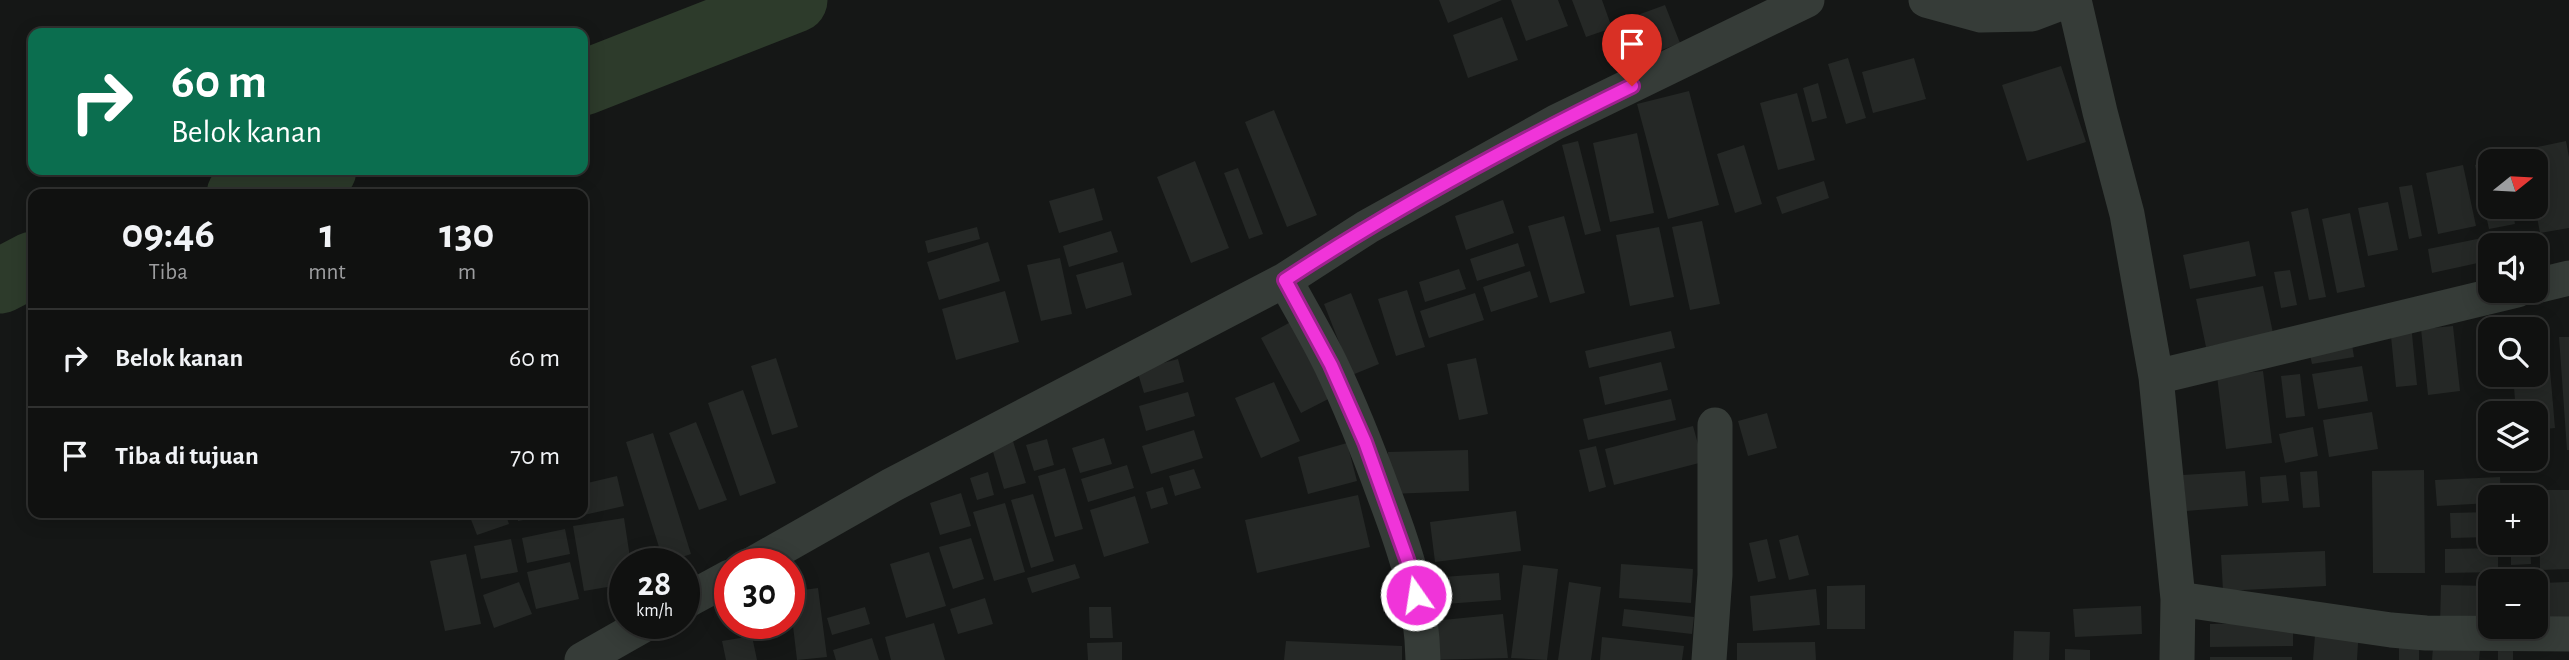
<!DOCTYPE html>
<html lang="id">
<meta charset="utf-8">
<style>
:root{--surface:#101110;--page:#1e1f1e;--text:#f1f3f6;--muted:#9c9d9f;--line:#303130}
body{margin:0;font-family:"Alegreya Sans",sans-serif;background:var(--page);color:var(--text);height:100vh;display:flex;flex-direction:column;font-size:26px;white-space:nowrap}
*{box-sizing:border-box;margin:0}
p{font-size:23px;color:var(--muted)}
.icon{flex:none;width:38px;height:38px;fill:none;stroke:currentColor;stroke-width:2;stroke-linecap:round;stroke-linejoin:round}
.map{position:relative;flex:1;overflow:hidden}
.panel{position:absolute;left:28px;top:189px;width:560px;height:329px;display:flex;flex-direction:column;background:var(--surface);border-radius:14px;box-shadow:0 4px 18px #0003,0 0 0 2px var(--line)}
.panel>*{flex:none}
.guide{position:absolute;left:28px;top:28px;width:560px;height:147px;border-radius:14px;box-shadow:0 4px 18px #0003,0 0 0 2px var(--line);background:#0b6e4f;color:#fff;overflow:hidden}
.needle{width:46px;rotate:72deg}
.tools{position:absolute;left:2478px;top:149px;display:grid;gap:14px}
.tools a{display:grid;place-items:center;width:70px;height:70px;border-radius:14px;background:var(--surface);box-shadow:0 4px 18px #0003,0 0 0 2px var(--line);font-size:35px}
.speed{position:absolute;left:609px;top:548px;display:flex;gap:14px;font-size:35px;font-weight:700;text-align:center}
.speed>*{display:grid;place-content:center;width:91px;height:91px;border-radius:50%;background:var(--surface);box-shadow:0 4px 18px #0003,0 0 0 2px var(--line);line-height:1}
.speed small{font-size:18px;font-weight:400}
.speed .limit{border:10px solid #d22;background:#fff;color:#111}
.pin{position:absolute;display:grid;place-items:center;width:60px;height:60px;color:#fff;margin:-72px -30px;border-radius:50% 50% 50% 0;rotate:-45deg;box-shadow:0 0 7px #0007}
.pin .icon{rotate:45deg}
.me{position:absolute;width:77px;margin:-38px;rotate:347deg;stroke-linejoin:round;filter:drop-shadow(0 0 5px #0008)}
.turn{display:flex;align-items:center;gap:24px;height:147px;padding:0 28px;font-size:32px}
.turn .icon{width:91px;height:91px;stroke-width:2.5}
.turn b{display:block;font-size:49px;line-height:60px}
.eta{display:flex;justify-content:space-evenly;align-items:center;height:119px;text-align:center}
.eta b{font-size:42px;font-weight:700;line-height:49px}
ul{padding:0;list-style:none}
li{display:flex;align-items:center;gap:21px;height:98px;padding:0 28px;border-top:2px solid var(--line)}
li div{flex:1}
li b{display:block;font-size:26px}
li em{font-style:normal}
.map>svg:first-child{display:block}
.lines{fill:none;stroke-linecap:round;stroke-linejoin:round}
.river{stroke:#2d3b2b;stroke-width:65}
.building{fill:#252826}
.minor{stroke:#363c38;stroke-width:35}
.route-casing{stroke:#9c228d;stroke-width:18}
.route{stroke:#f034d9;stroke-width:12}
</style>
<div class="map">
<svg width="2569" height="660" viewBox="0 0 2569 660">
<rect width="100%" height="100%" fill="#151716"/>
<g class="lines">
<!-- river -->
<path class="river" d="M583 83 795 0
M239 194 324 170
M0 281 33 264"/>
</g>
<!-- building -->
<path class="building" d="M1439 0H1502L1448 23Z
M1511 0H1558L1568 26 1526 41Z
M1572 0H1602L1612 28 1586 37Z
M1665 5 1680 43 1638 59 1624 20Z
M1502 17 1518 60 1468 78 1453 35Z
M1848 58 1866 118 1846 124 1828 64Z
M1914 58 1926 99 1873 113 1862 72Z
M2061 66 2086 142 2027 161 2002 85Z
M1818 83 1827 118 1812 122 1803 88Z
M1689 91 1719 205 1668 219 1637 104Z
M1797 93 1815 160 1778 170 1760 103Z
M1274 110 1317 215 1287 227 1245 122Z
M1637 133 1654 213 1610 222 1593 143Z
M1578 141 1601 231 1585 235 1562 145Z
M2566 141 2569 157V228L2540 233 2535 206 2536 161H2526L2523 150Z
M1744 145 1762 204 1735 213 1717 154Z
M1195 161 1229 248 1191 263 1157 177Z
M2490 161V206H2512L2515 224 2489 229 2475 165Z
M2463 165 2476 226 2438 234 2426 173Z
M1238 168 1263 234 1249 239 1224 173Z
M1824 181 1829 198 1782 214 1776 197Z
M2412 185 2422 236 2409 239 2399 187Z
M1094 188 1103 220 1059 233 1049 201Z
M1503 200 1514 233 1466 250 1455 216Z
M2388 202 2398 250 2368 256 2358 208Z
M2308 208 2326 297 2309 300 2291 212Z
M2350 213 2365 287 2337 293 2322 219Z
M1564 216 1585 293 1550 303 1528 226Z
M1702 221 1720 304 1690 310 1672 227Z
M977 227 980 239 928 253 925 241Z
M1659 227 1674 297 1630 306 1616 235Z
M1111 231 1118 252 1069 267 1063 246Z
M2482 238 2487 261 2432 273 2428 249Z
M2249 241 2256 276 2190 289 2183 255Z
M988 242 1000 281 939 300 927 262Z
M1518 243 1525 266 1477 281 1470 259Z
M1060 258 1072 314 1041 321 1027 265Z
M1123 262 1132 295 1086 309 1076 275Z
M1459 269 1466 289 1425 302 1419 282Z
M2290 270 2297 305 2281 308 2274 272Z
M1530 271 1538 297 1491 312 1483 287Z
M2263 286 2273 333 2206 347 2196 299Z
M1407 290 1425 347 1396 356 1378 299Z
M1005 291 1019 342 956 360 942 309Z
M1351 293 1379 364 1352 375 1324 304Z
M1475 293 1484 320 1429 338 1420 311Z
M1298 318 1338 394 1301 413 1261 338Z
M2546 323 2555 428 2536 430V413H2516L2513 374H2536V329H2509V327Z
M2411 324 2417 385 2396 387 2390 326Z
M2453 326 2460 391 2428 395 2421 329Z
M1671 331 1675 348 1589 368 1585 351Z
M2559 337H2569V450H2567Z
M2351 338 2354 357 2312 364 2308 346Z
M776 358 798 427 772 435 751 366Z
M1476 358 1488 414 1459 420 1447 364Z
M1178 359 1184 382 1144 393 1137 370Z
M1661 362 1668 390 1605 405 1599 377Z
M2362 366 2368 401 2318 409 2312 374Z
M2263 371 2272 443 2226 449 2217 376Z
M2300 374 2305 416 2286 418 2281 376Z
M1274 382 1300 441 1261 458 1235 398Z
M743 390 776 483 740 496 708 403Z
M1188 392 1195 416 1146 431 1139 406Z
M1671 399 1676 420 1588 440 1583 419Z
M2372 412 2378 449 2329 457 2323 420Z
M1767 413 1777 448 1748 456 1738 421Z
M696 422 727 500 699 510 669 433Z
M1693 426 1703 462 1614 485 1605 449Z
M2313 427 2318 456 2285 463 2279 434Z
M1194 430 1203 458 1151 474 1142 446Z
M653 433 691 554 664 563 626 442Z
M1012 438 1026 483 1004 489 991 445Z
M1104 438 1112 464 1080 473 1072 448Z
M1047 439 1054 465 1034 471 1026 445Z
M1347 443 1357 481 1308 494 1298 457Z
M1596 446 1606 487 1589 492 1579 450Z
M1468 450 1469 491 1389 494 1388 452Z
M1127 465 1134 488 1088 502 1081 479Z
M1065 468 1083 529 1055 537 1038 476Z
M1194 469 1201 488 1175 496 1169 476Z
M2424 470 2425 573H2373L2372 471Z
M2245 471 2248 506 2186 511 2183 475Z
M2317 471 2320 507 2303 508 2300 472Z
M988 472 994 495 977 500 970 478Z
M2286 475 2289 501 2262 503 2260 477Z
M617 476 624 506 575 517 574 513H583V484Z
M2500 477 2501 497H2490V503L2437 506 2435 480Z
M1163 487 1168 504 1151 509 1146 492Z
M2539 490H2569V569L2540 570Z
M961 493 971 526 940 535 930 503Z
M1033 494 1054 561 1031 568 1011 500Z
M1358 495 1370 547 1257 573 1245 520Z
M1135 496 1149 543 1104 557 1090 510Z
M1005 503 1025 572 994 581 973 512Z
M1516 511 1521 551 1435 562 1430 522Z
M2490 512V537L2451 538 2450 513Z
M485 513H505L509 524 477 535 470 517Z
M517 513H554V514L518 521Z
M624 518 631 564H625V584L584 591 573 526Z
M565 529 570 554 527 563 522 538Z
M1798 535 1809 575 1789 580 1779 540Z
M971 538 984 579 953 589 939 547Z
M511 539 518 572 481 579 474 546Z
M1767 539 1776 578 1758 582 1749 543Z
M2511 542H2530L2531 564 2511 565Z
M2498 548V572L2445 573V549Z
M2325 551 2326 586 2223 591 2221 555Z
M929 552 946 606 906 618 890 564Z
M466 554 481 624 445 631 430 561Z
M570 562 579 599 536 609 527 572Z
M1075 564 1080 578 1032 593 1027 578Z
M1621 564 1693 569 1691 603 1619 598Z
M1523 565 1558 569 1547 660 1511 658Z
M1499 573 1501 600 1430 605 1428 578Z
M519 582 532 614 494 628 483 595Z
M1569 582 1601 587 1591 660H1558Z
M2569 582V620L2536 621V583Z
M1865 585V629H1827V586Z
M2441 585 2490 586V625H2440Z
M818 588 827 657 797 660 789 592Z
M1816 589 1820 625 1753 631 1750 596Z
M985 598 993 624 958 634 950 609Z
M2141 606 2142 634 2075 637 2073 609Z
M865 607 870 624 832 635 827 618Z
M1089 607H1111L1113 638H1090Z
M1624 609 1694 617 1692 634 1622 626Z
M1503 614 1508 658 1427 660 1423 622Z
M2293 622V646L2210 647V624Z
M934 623 945 660H891L885 637Z
M2316 623 2359 627 2357 660H2313Z
M2014 631 2050 632 2049 660H2013Z
M752 636 757 660H726L722 641Z
M1602 637 1684 646 1682 660H1600Z
M872 638 879 660H836L833 650Z
M1286 641 1402 646V660H1284Z
M1122 642V660H1088L1087 643Z
M1815 642 1816 660H1737V643Z
M2399 643H2419V660H2399Z
M2433 647 2480 649 2479 660H2432Z
M2065 649 2090 650V660H2065Z
M2498 649H2513V660H2498Z
M2210 657H2292V660H2210Z"/>
<g class="lines">
<!-- minor -->
<path class="minor" d="M1926 0 1981 15 2032 14 2069 0
M2074 0 2100 112 2127 214 2156 377 2178 599 2177 660
M1285 280C1300 308 1317 336 1331 365 1351 407 1368 450 1384 494 1405 549 1422 600 1423 660
M2536 286 2569 278
M2156 377 2517 290
M753 564 892 485 1285 280 1367 227 1556 122 1807 0
M2178 599 2391 630 2426 633 2569 634
M684 602 730 577
M582 660 647 623
M1709 660 1715 575V425"/>
</g>
<g class="lines">
<defs>
<path id="route" d="M1416 595 1413 576 1365 442 1331 365 1285 280C1396 207 1513 144 1632 86"/>
</defs>
<!-- route casing -->
<use href="#route" class="route-casing"/>
<!-- route -->
<use href="#route" class="route"/>
</g>
</svg>
<div class="tools">
<a><svg class="needle" viewBox="-14 -14 28 28"><path d="M0-13l5 13h-10z" fill="#e53935"/><path d="M0 13l5-13h-10z" fill="#9c9d9f"/></svg></a>
<a><svg class="icon" aria-label="sound" viewBox="0 0 24 24"><path d="M4 9h4l5-4v14l-5-4H4zM17 9q2 3 0 6"/></svg></a>
<a><svg class="icon" aria-label="search" viewBox="0 0 24 24"><circle cx="10" cy="10" r="6"/><path d="M15 15l6 6"/></svg></a>
<a><svg class="icon" aria-label="layers" viewBox="0 0 24 24"><path d="M12 4l9 5-9 5-9-5zM3 14l9 5 9-5"/></svg></a>
<a>+</a>
<a>−</a>
</div>
<div class="speed"><div>28<small>km/h</small></div><div class="limit">30</div></div>
<div class="pin" style="left:1632px;top:86px;background:#d93025"><svg class="icon" aria-label="arrive" viewBox="0 0 24 24"><path d="M6 21V4h12l-3 4 3 4H6"/></svg></div>
<svg class="me" style="left:1416px;top:595px" viewBox="-20 -20 40 40"><circle r="17" fill="#f034d9" stroke="#fff" stroke-width="3"/><path d="M0-11L8 9 0 5-8 9z" fill="#fff"/></svg>
<div class="guide">
<div class="turn"><svg class="icon" aria-label="right" viewBox="0 0 24 24"><path d="M7 20v-9h11M14 6l5 5-5 5"/></svg><div><b>60 m</b>Belok kanan</div></div>
</div>
<section class="panel">
<div class="eta">
<div><b>09:46</b><p>Tiba</p></div>
<div><b>1</b><p>mnt</p></div>
<div><b>130</b><p>m</p></div>
</div>
<ul>
<li><svg class="icon" aria-label="right" viewBox="0 0 24 24"><path d="M7 20v-9h11M14 6l5 5-5 5"/></svg><div><b>Belok kanan</b></div><em>60 m</em></li>
<li><svg class="icon" aria-label="arrive" viewBox="0 0 24 24"><path d="M6 21V4h12l-3 4 3 4H6"/></svg><div><b>Tiba di tujuan</b></div><em>70 m</em></li>
</ul>
</section>
</div>
